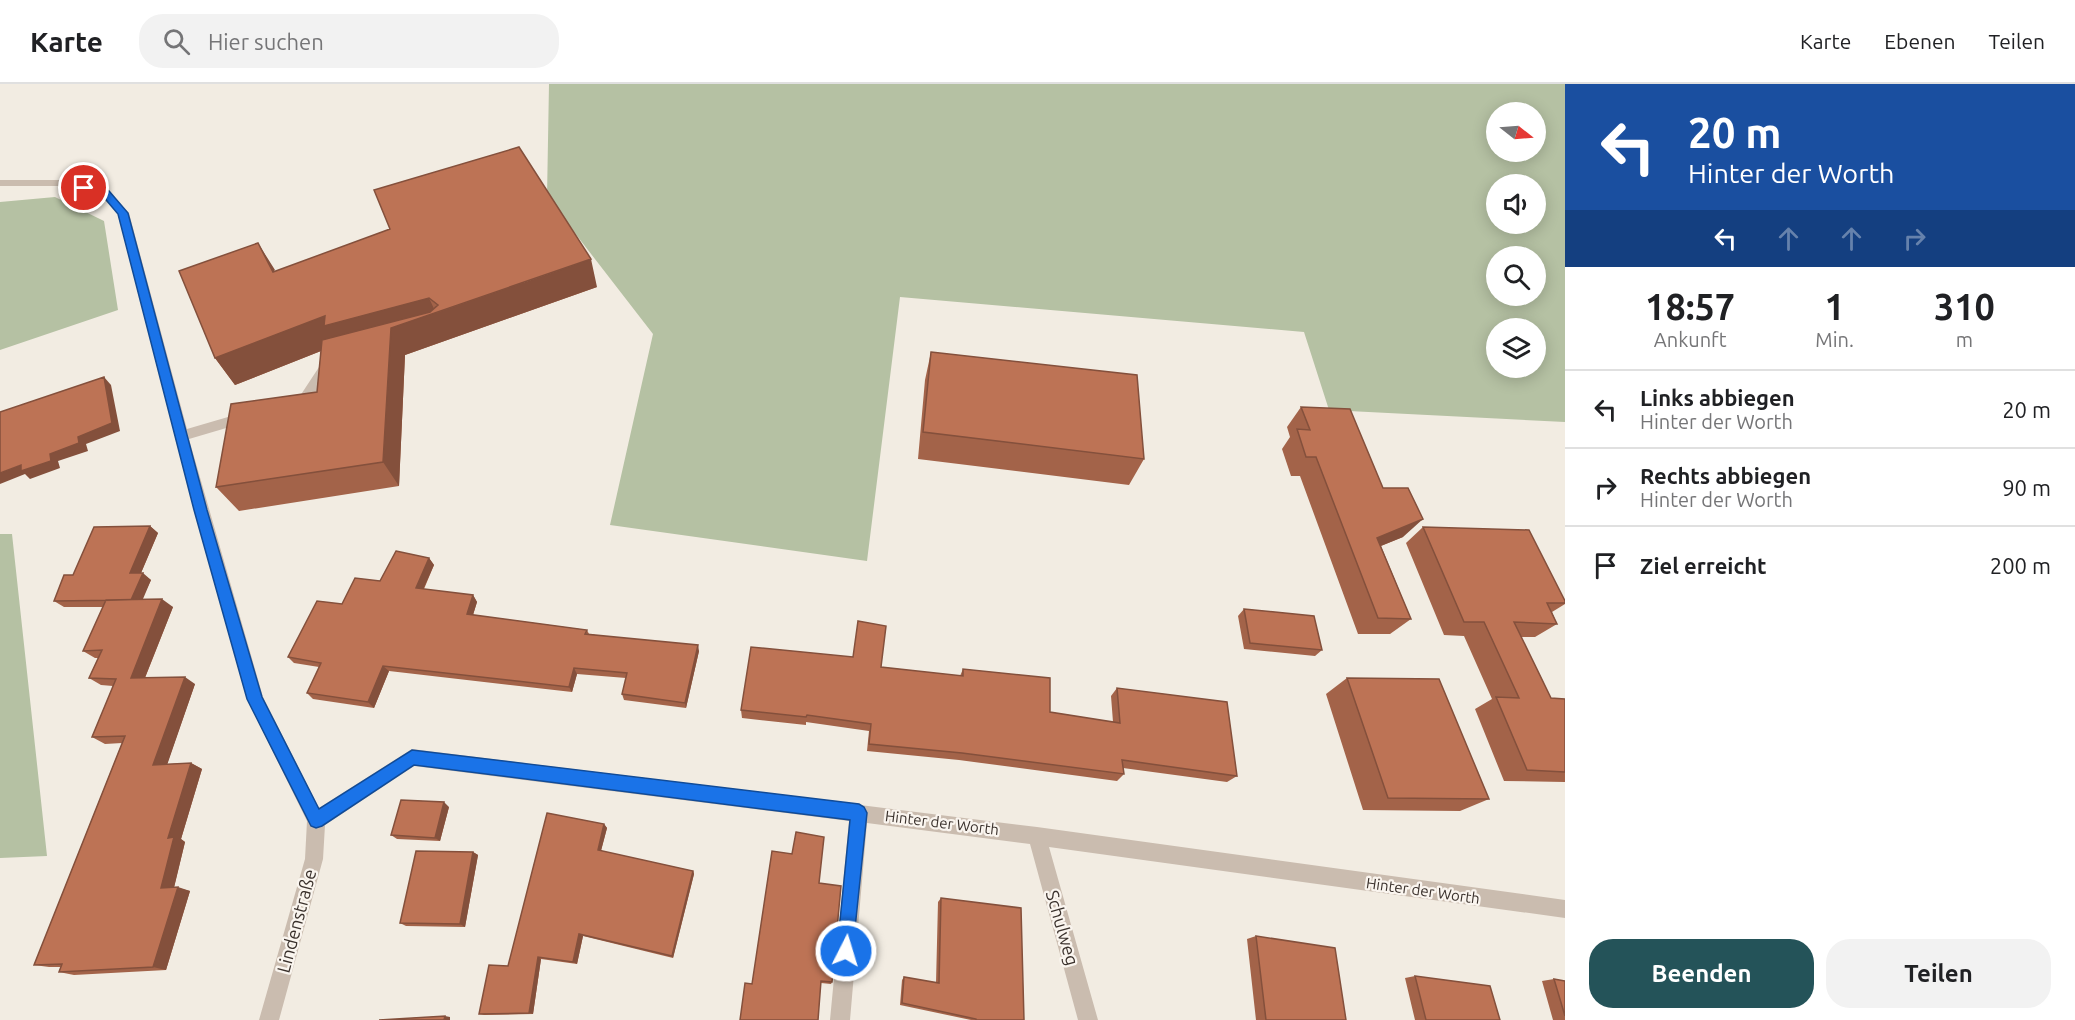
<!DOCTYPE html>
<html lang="de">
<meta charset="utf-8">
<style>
:root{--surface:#fff;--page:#f2f2f2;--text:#202124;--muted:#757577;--line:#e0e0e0;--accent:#245359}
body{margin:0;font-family:Ubuntu,sans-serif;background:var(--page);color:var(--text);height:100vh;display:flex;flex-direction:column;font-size:22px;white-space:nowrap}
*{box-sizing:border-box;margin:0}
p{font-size:20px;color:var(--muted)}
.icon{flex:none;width:33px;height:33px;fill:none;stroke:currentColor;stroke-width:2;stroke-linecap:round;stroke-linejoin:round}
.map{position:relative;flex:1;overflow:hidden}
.side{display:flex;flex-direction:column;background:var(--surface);width:510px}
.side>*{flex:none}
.guide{background:#1a4fa0;color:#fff;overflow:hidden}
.needle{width:39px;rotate:107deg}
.tools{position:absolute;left:1486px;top:18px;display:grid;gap:12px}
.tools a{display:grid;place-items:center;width:60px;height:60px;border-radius:50%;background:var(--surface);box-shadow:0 3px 15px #0003;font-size:30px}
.pin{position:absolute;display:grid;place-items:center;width:51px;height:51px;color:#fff;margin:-26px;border:3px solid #fff;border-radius:50%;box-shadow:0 2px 6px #0007}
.me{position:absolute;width:66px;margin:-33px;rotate:5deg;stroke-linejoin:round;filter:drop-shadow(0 0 4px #0008)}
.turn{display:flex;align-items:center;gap:21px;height:126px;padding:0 24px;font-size:27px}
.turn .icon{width:78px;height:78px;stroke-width:2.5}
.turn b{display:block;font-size:42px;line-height:51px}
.lanes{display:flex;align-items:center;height:57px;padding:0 24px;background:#0003;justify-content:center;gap:30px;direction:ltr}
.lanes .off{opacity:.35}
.eta{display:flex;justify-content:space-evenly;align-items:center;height:102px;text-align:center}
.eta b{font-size:36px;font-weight:700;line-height:42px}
.action{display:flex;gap:12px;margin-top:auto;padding:12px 24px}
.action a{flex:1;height:69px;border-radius:24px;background:var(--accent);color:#fff;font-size:24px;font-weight:700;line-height:69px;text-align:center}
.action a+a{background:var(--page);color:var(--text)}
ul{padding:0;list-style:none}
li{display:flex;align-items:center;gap:18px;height:78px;padding:0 24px;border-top:2px solid var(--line)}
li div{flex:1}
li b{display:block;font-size:22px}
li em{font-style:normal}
header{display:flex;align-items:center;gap:36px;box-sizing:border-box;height:84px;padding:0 30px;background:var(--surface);border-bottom:2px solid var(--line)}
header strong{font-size:28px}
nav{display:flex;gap:33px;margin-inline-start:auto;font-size:21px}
.search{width:420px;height:54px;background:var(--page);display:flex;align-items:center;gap:15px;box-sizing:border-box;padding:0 21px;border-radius:24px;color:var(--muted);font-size:22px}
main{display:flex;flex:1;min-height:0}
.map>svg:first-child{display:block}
.green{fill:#b5c1a3;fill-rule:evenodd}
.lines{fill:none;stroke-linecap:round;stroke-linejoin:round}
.minor{fill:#cabcaf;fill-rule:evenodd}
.wall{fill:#a36349}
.shaded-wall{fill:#84503c}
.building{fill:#bd7355;stroke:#84503c;stroke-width:1.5}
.route{fill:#1a73e8;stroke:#114b97;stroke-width:1.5}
.labels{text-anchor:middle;stroke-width:4.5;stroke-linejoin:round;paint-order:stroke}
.street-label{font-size:15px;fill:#3a312c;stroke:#faf5ef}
.near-street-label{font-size:18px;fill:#3a312c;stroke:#faf5ef}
</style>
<header>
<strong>Karte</strong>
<div class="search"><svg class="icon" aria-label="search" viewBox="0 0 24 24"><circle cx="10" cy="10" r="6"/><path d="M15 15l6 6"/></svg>Hier suchen</div>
<nav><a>Karte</a><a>Ebenen</a><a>Teilen</a></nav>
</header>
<main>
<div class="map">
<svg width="1565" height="936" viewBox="0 0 1565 936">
<rect width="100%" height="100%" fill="#f2ece2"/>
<!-- green -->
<path class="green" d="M549 0H1565V338L1329 326 1304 248 900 213 867 477 610 441 653 250 547 113ZM1497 28H1536V68H1497ZM1497 100H1536V140H1497ZM1497 172H1536V212H1497ZM1497 244H1536V284H1497Z
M55 113 104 137 118 226 0 266V118Z
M0 450H12L47 772 0 774Z"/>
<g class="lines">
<!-- minor -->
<path class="minor" d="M0 96H62L105 105 109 107 129 129 187 345 245 328 252 333 250 337 189 355 263 613 319 724 412 665 1037 743 1565 816V834L1049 763 1098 936H1078L1030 760 867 739 850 936H830L849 737 414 682 325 741 323 775 279 936H259L305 775 307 737 247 615 194 426 118 130 101 112 62 102H0Z
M328 275 334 280 310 320 294 324 289 323 287 319 289 315 300 312 323 277Z"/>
</g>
<!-- wall -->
<path class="wall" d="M276 187 597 203 405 271 399 402 239 427 216 403 317 308 321 267 235 301 215 274Z
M931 268 1144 375 1129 401 918 375 925 296Z
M1301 323 1403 453 1381 462 1411 535 1390 550H1358L1300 392H1291L1282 365 1290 353 1287 343Z
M150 442 158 449 141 489 151 496 142 515 173 523 145 594 195 600 167 680 191 679 202 685 181 755 185 758 174 803 190 807 166 886 74 891 59 888 61 883H49L34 881 122 659 105 660 92 653 113 602 101 601 89 594 98 574H95L83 567 103 523H64L54 517 73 491Z
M1423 443 1565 517V520L1552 528 1557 540 1535 553H1521L1551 614 1565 615V698L1504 697 1475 625 1492 615 1464 552 1444 551 1406 459Z
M429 474 434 481 424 505 473 511 477 518 473 531 587 546 589 550 699 567 686 624 624 616 622 610 626 594 577 590 572 608 389 587 374 624 313 615 307 609 319 583 294 579 288 573 342 520 380 497Z
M1244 525 1322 566 1315 572 1244 565 1238 532Z
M881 583 960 592 963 585 1050 628 1113 638 1111 612 1117 604 1237 692 1227 698 1123 684 1124 690 1117 697 959 676 867 667 869 647 806 638V641L742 634 741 626Z
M1347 594 1489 715 1460 727 1363 726 1326 610Z
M449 723 440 757 397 755 391 751Z
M604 740 607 744 601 767 693 787 694 790 673 874 583 852 577 880 541 875 533 930 484 931 479 930 508 882Z
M473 768 478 771 465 843 406 842 400 839Z
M819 799 832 898 831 900 821 899 752 900Z
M941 814 1024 936H971L900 921 902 896 904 893 936 899 938 818Z
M1256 852 1346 936H1256L1247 855Z
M1415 892 1500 936H1415L1405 894Z
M1554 895 1565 897V936H1553L1542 897Z"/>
<!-- shaded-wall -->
<path class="shaded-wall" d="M258 159 275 186 273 188Z
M591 175 597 203 405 271 399 402 383 378 336 261 235 301 215 274 325 232 429 214 436 229Z
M104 293 111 301 120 347 86 360 88 367 58 377 60 384 30 395 25 390 0 400V389L50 370 78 353Z
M1423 435 1403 453 1358 471 1377 454Z
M150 442 158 449 138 496 130 489Z
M429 474 434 481 421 510 416 504Z
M143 489 151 496 140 522 131 516Z
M473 511 477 518 471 537 467 530Z
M162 515 173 523 142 601 131 594Z
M698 561 699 567 686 624 685 619Z
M383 582 389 587 374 624 368 618Z
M574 584 577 590 572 608 569 603Z
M185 593 195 600 165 687 153 681Z
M191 679 202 685 181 755 185 758 173 808 161 804 168 754Z
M444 718 449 723 440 757 435 754Z
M604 740 607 744 600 770 598 766Z
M473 768 478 771 465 843 460 840Z
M693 787 694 790 673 874 672 872Z
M178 803 190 807 166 886 153 883Z
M579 850 583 852 577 880 573 878Z
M538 873 541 875 533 930 529 929Z
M445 932 450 933V936H444Z"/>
<!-- building -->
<path class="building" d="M519 63 591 175 391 244 383 378 216 403 231 320 317 308 322 256 430 228 438 221 429 214 324 242 325 232 215 274 179 187 258 159 273 188 390 145 374 106Z
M931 268 1137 291 1144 375 923 348Z
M104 293 112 339 78 353 79 359 50 370 51 377 21 387V381L0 389V328Z
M1301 323 1350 325 1383 404H1408L1423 435 1377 454 1411 535 1378 534 1316 373H1306L1297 345 1310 346Z
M150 442 130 489H143L131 516 54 517 64 491H73L94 443Z
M1423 443 1529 446 1565 517V519H1547L1557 540 1514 538 1551 614 1565 615V688L1527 686 1496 613 1519 614 1484 538H1464Z
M396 467 429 474 416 504 473 511 467 530 587 546 585 550 698 561 685 619 622 610 627 589 574 584 569 603 383 582 368 618 307 609 321 579 288 573 317 517 342 520 355 494 380 497Z
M162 515 131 594 185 593 153 681 191 679 168 754 174 753 161 804 178 803 153 883 59 888 62 880 34 881 125 652 92 653 116 595 89 594 102 566 83 567 106 516Z
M1244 525 1314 532 1322 566 1250 559Z
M858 537 886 542 881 583 963 592V585L1050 594V628L1120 639 1117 604 1227 618 1237 692 1122 676 1124 690 962 669 869 660 871 640 807 631 806 633 741 626 751 563 853 573Z
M1347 594 1439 595 1489 715 1388 714Z
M401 716 444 718 435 754 391 751Z
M547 729 604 740 598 766 693 787 672 872 579 850 573 878 538 873 529 929 479 930 489 881 508 882Z
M796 748 824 753 819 799 841 802 832 898 821 897 818 936H740L745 899 752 900 772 767 792 770Z
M416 767 473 768 460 840 400 839Z
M941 814 1021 824 1024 936H976V935L902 919 904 893 939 899Z
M1256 852 1335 864 1346 936H1266Z
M1415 892 1490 902 1500 936H1426Z
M1554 895 1565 897V932Z
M445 932 444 936H379Z"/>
<!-- route -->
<path class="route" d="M84 101 109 107 128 129 207 426 262 613 319 725 412 666 859 720 864 723 867 729 852 873 846 876 840 873 837 867 850 736 414 681 322 742 316 744 311 742 247 615 194 426 118 130 102 111 80 106V102Z"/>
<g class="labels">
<!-- street labels -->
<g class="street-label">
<text transform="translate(942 739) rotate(7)" y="5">Hinter der Worth</text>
<text transform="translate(1423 807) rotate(8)" y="5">Hinter der Worth</text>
</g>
<!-- near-street labels -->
<g class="near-street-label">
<text transform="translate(297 837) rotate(-75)" y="6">Lindenstraße</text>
<text transform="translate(1062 844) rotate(74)" y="6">Schulweg</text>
</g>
</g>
</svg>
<div class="tools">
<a><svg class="needle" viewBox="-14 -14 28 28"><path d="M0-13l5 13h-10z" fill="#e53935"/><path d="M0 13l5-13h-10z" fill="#757577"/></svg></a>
<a><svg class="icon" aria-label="sound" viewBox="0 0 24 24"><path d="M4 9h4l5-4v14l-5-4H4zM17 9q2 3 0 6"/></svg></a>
<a><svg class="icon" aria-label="search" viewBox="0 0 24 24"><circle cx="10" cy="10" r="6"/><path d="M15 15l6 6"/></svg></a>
<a><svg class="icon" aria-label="layers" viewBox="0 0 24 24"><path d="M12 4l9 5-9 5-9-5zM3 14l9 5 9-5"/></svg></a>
</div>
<div class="pin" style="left:84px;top:104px;background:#d93025"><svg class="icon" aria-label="arrive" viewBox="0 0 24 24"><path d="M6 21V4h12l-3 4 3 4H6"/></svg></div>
<svg class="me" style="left:846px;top:867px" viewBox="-20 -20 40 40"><circle r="17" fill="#1a73e8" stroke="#fff" stroke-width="3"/><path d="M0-11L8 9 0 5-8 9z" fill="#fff"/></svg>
</div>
<section class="side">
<div class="guide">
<div class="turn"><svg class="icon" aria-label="left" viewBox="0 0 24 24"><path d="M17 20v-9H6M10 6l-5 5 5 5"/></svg><div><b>20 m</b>Hinter der Worth</div></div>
<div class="lanes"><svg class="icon" aria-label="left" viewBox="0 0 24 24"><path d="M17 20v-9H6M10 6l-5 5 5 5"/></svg><svg class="icon off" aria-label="ahead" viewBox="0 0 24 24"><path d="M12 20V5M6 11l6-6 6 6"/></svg><svg class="icon off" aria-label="ahead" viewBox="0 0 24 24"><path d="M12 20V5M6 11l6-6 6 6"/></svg><svg class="icon off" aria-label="right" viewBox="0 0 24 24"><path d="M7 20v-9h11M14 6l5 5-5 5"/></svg></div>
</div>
<div class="eta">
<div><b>18:57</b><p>Ankunft</p></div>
<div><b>1</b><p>Min.</p></div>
<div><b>310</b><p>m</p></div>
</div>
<ul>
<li><svg class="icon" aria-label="left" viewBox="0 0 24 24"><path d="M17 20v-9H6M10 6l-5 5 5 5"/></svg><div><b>Links abbiegen</b><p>Hinter der Worth</p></div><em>20 m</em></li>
<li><svg class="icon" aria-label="right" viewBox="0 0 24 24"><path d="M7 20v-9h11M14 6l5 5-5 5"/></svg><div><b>Rechts abbiegen</b><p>Hinter der Worth</p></div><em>90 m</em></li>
<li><svg class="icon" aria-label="arrive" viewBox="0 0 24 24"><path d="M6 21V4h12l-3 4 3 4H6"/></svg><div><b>Ziel erreicht</b></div><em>200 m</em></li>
</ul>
<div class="action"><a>Beenden</a><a>Teilen</a></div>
</section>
</main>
